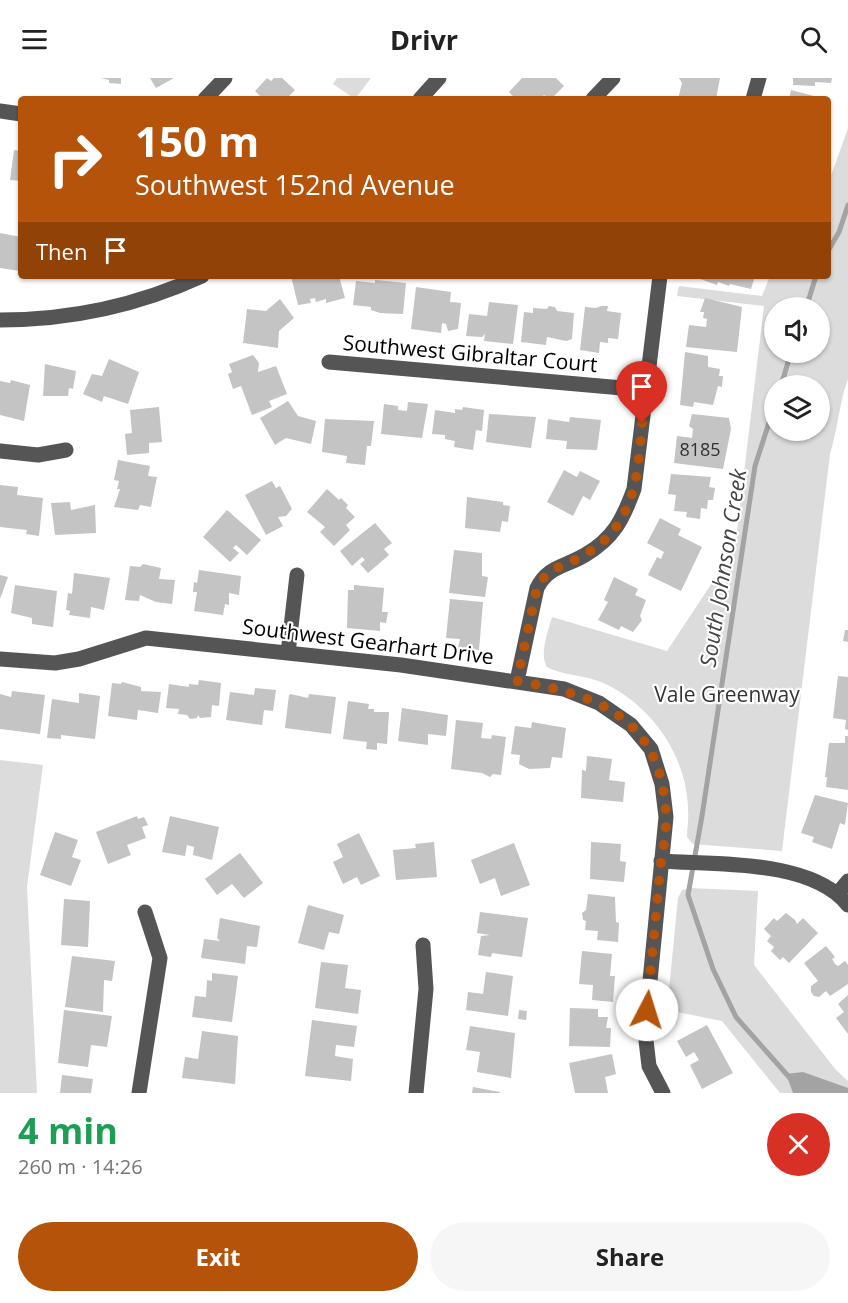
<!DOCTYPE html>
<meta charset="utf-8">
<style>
:root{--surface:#fff;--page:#f6f6f6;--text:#222;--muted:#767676;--accent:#b45309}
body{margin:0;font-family:"Open Sans",sans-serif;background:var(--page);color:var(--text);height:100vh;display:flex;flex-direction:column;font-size:22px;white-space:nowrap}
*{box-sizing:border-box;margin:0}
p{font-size:20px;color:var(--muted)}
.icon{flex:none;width:33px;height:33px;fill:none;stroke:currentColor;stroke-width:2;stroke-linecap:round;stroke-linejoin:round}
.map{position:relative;height:1015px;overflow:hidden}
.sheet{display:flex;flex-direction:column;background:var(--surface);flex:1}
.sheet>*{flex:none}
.top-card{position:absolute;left:18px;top:18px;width:813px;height:183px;border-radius:6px;box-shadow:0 2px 4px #0004;background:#b45309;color:#fff;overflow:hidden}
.buttons{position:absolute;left:764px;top:219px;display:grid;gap:12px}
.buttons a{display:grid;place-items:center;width:66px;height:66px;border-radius:50%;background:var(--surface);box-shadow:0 2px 4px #0004;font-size:30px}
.pin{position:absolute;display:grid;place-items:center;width:51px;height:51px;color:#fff;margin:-62px -26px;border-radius:50% 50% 50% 0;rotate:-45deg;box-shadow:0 0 6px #0007}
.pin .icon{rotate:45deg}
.me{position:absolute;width:66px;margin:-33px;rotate:5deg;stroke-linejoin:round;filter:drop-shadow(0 0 4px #0008)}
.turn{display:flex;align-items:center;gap:21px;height:126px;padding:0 18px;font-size:27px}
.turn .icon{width:78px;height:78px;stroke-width:2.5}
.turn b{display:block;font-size:42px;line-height:51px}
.then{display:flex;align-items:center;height:57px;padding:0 18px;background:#0003;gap:12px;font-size:22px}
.round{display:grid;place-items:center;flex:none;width:63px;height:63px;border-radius:32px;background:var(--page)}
.overview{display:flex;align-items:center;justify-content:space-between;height:102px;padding:0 18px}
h1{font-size:36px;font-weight:700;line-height:45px;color:#1e9e55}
.button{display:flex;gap:12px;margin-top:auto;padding:12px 18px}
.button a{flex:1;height:69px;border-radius:36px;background:var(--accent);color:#fff;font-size:24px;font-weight:700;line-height:69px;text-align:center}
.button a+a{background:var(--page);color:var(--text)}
header{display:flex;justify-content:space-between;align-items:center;height:78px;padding:0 18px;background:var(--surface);font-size:27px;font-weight:700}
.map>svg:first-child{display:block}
.green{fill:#dcdcdc;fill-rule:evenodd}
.water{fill:#a3a3a3}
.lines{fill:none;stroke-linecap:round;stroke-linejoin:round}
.stream{stroke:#a3a3a3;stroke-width:5}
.building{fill:#c4c4c4}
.minor{stroke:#555;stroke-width:15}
.route{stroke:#b45309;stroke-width:10;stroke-dasharray:0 18}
.labels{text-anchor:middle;stroke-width:4.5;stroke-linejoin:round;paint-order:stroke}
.number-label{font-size:18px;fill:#313131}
.street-label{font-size:21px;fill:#000;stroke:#fff}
.park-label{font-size:21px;fill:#333;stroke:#fff}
.water-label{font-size:22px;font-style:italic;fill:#444;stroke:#fff}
</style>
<header><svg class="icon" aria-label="menu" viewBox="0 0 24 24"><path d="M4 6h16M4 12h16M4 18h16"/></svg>Drivr<svg class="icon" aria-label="search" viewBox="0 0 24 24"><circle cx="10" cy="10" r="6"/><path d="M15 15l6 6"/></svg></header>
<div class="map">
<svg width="848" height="1015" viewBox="0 0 848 1015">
<rect width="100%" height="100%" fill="#fff"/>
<!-- green -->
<path class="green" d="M337 0H371L355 21 333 6Z
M848 50V301C839 325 838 351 830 376L782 773 693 766 687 759C687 750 689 741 688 731 687 677 650 625 601 604 584 597 561 597 547 589 539 577 548 553 552 539L667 573 735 470 764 228 677 218 679 208 762 218 770 198H828V106ZM774 230H819V274H774ZM774 308H819V352H774Z
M0 682 43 687 27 809 37 1015H0Z
M690 810 758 813 754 887 836 992 848 1003V1015H780L722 943 667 932 678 820 682 812Z"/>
<!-- water -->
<path class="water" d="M803 994 848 1010V1015H793L786 996Z"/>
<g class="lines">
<!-- stream -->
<path class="stream" d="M828 173 839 154 848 127
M806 230 816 198
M781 308 791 274
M774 329 755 388 702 738 688 817 713 891 736 939 789 999"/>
</g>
<!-- building -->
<path class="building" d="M101 0H121V6L109 5V2Z
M150 0H174L156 10Z
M267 0 271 3 274 0H282L295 12 286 21H259L261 19 255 13Z
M522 0H556L564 8 551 21 544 17 540 21H516L509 14Z
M679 0H720L716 21H678L682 5Z
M793 0H832L831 5 815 4V8L793 7Z
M791 12 814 18V21H789Z
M14 72 21 73V103L10 102Z
M0 155 21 159 20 193 0 190Z
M291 198H339L345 220 326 225V221L316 224 315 220 310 221 311 225 298 227Z
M692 198H755L751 211 730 206 729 208 718 204 717 207Z
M375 202 406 205 403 236 380 235 371 232V229L353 227 356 203 375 205Z
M416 209 451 214 450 224 461 225 458 251 448 253 446 246 442 245 441 255 411 251Z
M705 220 742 229 737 274 686 269 689 247 706 249 707 241 703 240 704 234H700Z
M280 221 294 240 279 253 278 270 243 265 247 231 266 233Z
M489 224 518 227 513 266 484 263 485 256 482 259 466 258 469 236 487 238Z
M549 228 555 229 557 233 574 235 572 261 566 263 547 259 546 267 521 264 524 234 533 235V230L547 231Z
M601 228H608L607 233 621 235 618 261 608 260V265L600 264 599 275 580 272 585 229 596 230Z
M685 274 708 278V289L720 291 719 298H723L722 309 718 308 713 327 694 324 693 329 680 327Z
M253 277 259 285 258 294 276 288 287 316 269 323 272 329 252 337 241 308 233 311 228 296 232 294 229 286Z
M109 281 139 294 128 326 104 318 102 324 83 316 92 296 102 298Z
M45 286 76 293 73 311 69 310 68 318H43Z
M11 302 30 307 24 343 0 337V303L10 305Z
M288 323 298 338 316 343 311 366 286 360 275 367 260 340Z
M408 324 428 326 422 360 381 356 384 326 398 328V332L407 333Z
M159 329 162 364 149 365V375L127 377 125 356 132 355 130 332Z
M463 329 484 332 482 353 476 352 473 372 454 369 455 363 445 361V357L432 356 435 332 455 335V331L462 332Z
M489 336 536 339 531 370 486 364Z
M692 336 729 340 731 351 723 391 674 385 677 358 692 360 693 351 689 348Z
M570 339 601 342 597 372 566 371 567 363 546 361 548 341 569 344Z
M325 341 374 343 371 368H367L365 387 346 385 347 378 322 374Z
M118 382 150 388 148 398 157 399 151 429 140 427 138 432 114 429 120 411H117L119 403 114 402Z
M564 392 577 399 580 393 600 403 590 422 583 418 573 438 547 424Z
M671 396 711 399 709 409 715 410 713 422H708L707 431 701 430 700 441 686 439 687 434 674 433 676 417 668 416Z
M272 403 276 410 280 408 292 431 286 438 278 439 283 448 266 457 245 417Z
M0 407 18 409 17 417 43 420 39 458 26 456 27 452 0 449Z
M327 411 339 422 341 420 348 427 346 430 355 439 346 447 350 452 334 468 320 454 325 449 307 434Z
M467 419 503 424V427L510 428 508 444 502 443 500 454 465 450Z
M70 424 71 432 95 427 96 455 55 457 51 425Z
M227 432 261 462 247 477 236 467 233 470 239 475 230 484 203 459Z
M660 440 681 451 678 457 702 469 681 513 648 497 657 479 661 481 664 474 647 465Z
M375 445 392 465 384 471 389 477 368 495 360 486 365 482 362 479 352 488 340 473Z
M454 472 482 475V498L488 499 485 519 449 515Z
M143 486 161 490 159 501 175 502 172 526 156 524 140 517 139 523 125 522 130 488 140 489Z
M199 492 241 498 239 517 229 515V527L225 526 223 537 194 533 197 514H193L194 504 197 505Z
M74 495 110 500 104 532 91 529 90 540 69 537 70 533 66 532 68 515 72 516Z
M0 497 8 499 0 521Z
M614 499 638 511 635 517 646 522 640 538 642 542 633 554 621 548 619 552 598 542 608 524 604 522Z
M15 507 57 513 53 549 32 546V540L11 535Z
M354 507 384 510 382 534H388L386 545 380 544V553L347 550 348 512H354Z
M450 521 483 524 479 572 458 570 460 561 446 560Z
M845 552H848V564L843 563Z
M838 598 848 599V652L845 651 846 642 833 640Z
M199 602 221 605 219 628 212 627 211 639 200 640 198 637 197 640 190 641 187 637 178 636 179 631 166 630 169 606 189 609V606L198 607Z
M122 604 141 609V613L161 614 158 635 138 632 137 642 108 638 112 605 121 606Z
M255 610 276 612 273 633 264 632 262 647 226 642 230 614 254 617Z
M12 613 45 617 40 656 0 651V616L11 619Z
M79 615 100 618 95 661 61 657V661L47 660 52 621 79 625Z
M291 616 308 620 309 616 336 619 331 656 285 650 289 617Z
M348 623 369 626 368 631H374V634H389L387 666 377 665V672L366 671 367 664 343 661Z
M402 630 448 637 446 658 428 656V667L398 663Z
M456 642 483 645 481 660 491 661 492 657 506 659 501 697 493 696 490 699 482 695 451 691Z
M532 644 566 650 562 680 552 679 550 690 529 691 519 686 520 677 511 676 515 648 531 650Z
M845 658H848V712L826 709 827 699H825L829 665H845Z
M587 678 612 681 609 702 625 704 623 724 581 720 582 692 586 693Z
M815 717 848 725 845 747 840 745 832 771 812 764 814 759 801 755Z
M137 738 138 741 144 739 148 747 142 749 146 760 127 767 131 777 108 786 96 754Z
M170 738 219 749 212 782 193 777 194 769 187 767 185 778 162 774Z
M55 754 78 762 72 779 81 782 71 808 40 797Z
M359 755 380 798 361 807 357 799 343 806 333 784 343 779 337 766Z
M434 764 437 799 396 802 393 772 416 770 415 766Z
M591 764 621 766 620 783 626 784 624 804 590 801Z
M514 765 530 807 501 818 495 800 480 806 471 782Z
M240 775 263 805 244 820 232 806 217 817 205 801Z
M588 816 615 819 616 844 619 845 618 864 597 862 598 853 585 852 586 843 583 842 582 835 586 832Z
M64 821 90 823 88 869 61 867Z
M308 827 344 837 339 856 329 854 324 872 298 865Z
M480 834 528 840 522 879 492 875 491 879 478 877 481 858 490 857 477 855Z
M786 835 795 842 797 846 803 840 818 855 789 885 783 879 780 882 771 873 774 869 767 863 771 858 764 851 774 840 777 843Z
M220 840 260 848 257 869 247 868 245 886 201 880 204 861 220 863 217 860Z
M826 868 835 879 832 881 835 886 838 888 845 883 848 887V906L830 918 826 913 819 919 814 918 811 914V908L818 903 804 885Z
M582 873 612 876 610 898H615L613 924 592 922 593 907 579 906Z
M72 878 115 883 112 903 104 902 103 934 65 929Z
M321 884 348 887 345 910 361 912 358 936 315 930Z
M486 894 513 898 508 938 466 932 468 914 483 916Z
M212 895 238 898 232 944 192 939 195 918 206 919 207 902 212 903Z
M848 917V956L836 940 844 934 838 926Z
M570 930 598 931V939H608L606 950H611L610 969 569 968Z
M64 932 112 938 107 969 91 967 88 989 58 985Z
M519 932 527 933 526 942 518 941Z
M312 942 357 948 354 969 336 967 335 978 353 981 351 1003 305 998Z
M707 947 733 995 702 1011 690 987 699 982 694 974 686 979 677 963Z
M470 948 515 955 511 1000 477 994 480 974 466 972Z
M202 953 238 958 235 1006 182 1000 185 979 198 981Z
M612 976 616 996 605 999 608 1015H575L569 985Z
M62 997 93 1001 91 1015H60Z
M473 1009 500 1014V1015H472Z"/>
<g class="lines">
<!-- minor -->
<path class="minor" d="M205 21 225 0
M420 21 439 0
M593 21 613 0
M753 21 759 0
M0 33 21 36
M0 242C69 242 139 227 202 198
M329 284 645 312
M0 373 38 377 66 372
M288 575 297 497
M0 581 55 585 79 581 146 560 401 587 564 611 599 625 631 647 651 671 662 706 666 739 645 954 649 988 663 1015
M517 603 537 510C548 488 565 489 585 477 614 460 623 441 634 411L660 198
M661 783C716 787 811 781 848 827
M838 815 848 803
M139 1015 160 880 145 834
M416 1015 426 911 423 867"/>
</g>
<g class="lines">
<!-- route -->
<path class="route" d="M642 345C638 398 635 448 584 477 565 489 548 488 537 510L517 603C602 618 661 641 666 737 667 755 662 774 660 792 656 839 651 885 647 932"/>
</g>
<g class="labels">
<!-- number labels -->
<g class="number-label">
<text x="700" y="378">8185</text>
</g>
<!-- street labels -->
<g class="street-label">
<text transform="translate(470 276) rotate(5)" y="7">Southwest Gibraltar Court</text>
<text transform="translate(368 564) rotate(7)" y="7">Southwest Gearhart Drive</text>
</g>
<!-- park labels -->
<g class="park-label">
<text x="727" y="624">Vale Greenway</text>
</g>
<!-- water labels -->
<g class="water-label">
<text transform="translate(723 490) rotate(-81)" y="8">South Johnson Creek</text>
</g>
</g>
</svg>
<div class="buttons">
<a><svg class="icon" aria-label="sound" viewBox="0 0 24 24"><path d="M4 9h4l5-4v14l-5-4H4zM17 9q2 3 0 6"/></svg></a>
<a><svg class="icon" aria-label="layers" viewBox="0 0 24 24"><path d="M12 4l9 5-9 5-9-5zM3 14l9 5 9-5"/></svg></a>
</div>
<div class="pin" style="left:642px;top:345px;background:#d93025"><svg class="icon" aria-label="arrive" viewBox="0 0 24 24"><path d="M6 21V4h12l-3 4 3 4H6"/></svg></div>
<svg class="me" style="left:647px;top:932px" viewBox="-20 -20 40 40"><circle r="19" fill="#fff"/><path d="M0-13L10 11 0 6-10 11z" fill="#b45309"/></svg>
<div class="top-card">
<div class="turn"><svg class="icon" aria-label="right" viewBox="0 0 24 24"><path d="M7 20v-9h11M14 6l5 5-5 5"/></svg><div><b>150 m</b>Southwest 152nd Avenue</div></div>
<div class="then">Then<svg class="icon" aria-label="arrive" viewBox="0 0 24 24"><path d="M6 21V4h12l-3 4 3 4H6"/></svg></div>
</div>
</div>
<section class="sheet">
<div class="overview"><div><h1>4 min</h1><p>260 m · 14:26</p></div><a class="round" style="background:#d93025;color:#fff"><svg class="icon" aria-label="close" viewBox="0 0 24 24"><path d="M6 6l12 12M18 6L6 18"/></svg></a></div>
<div class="button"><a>Exit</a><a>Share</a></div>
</section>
